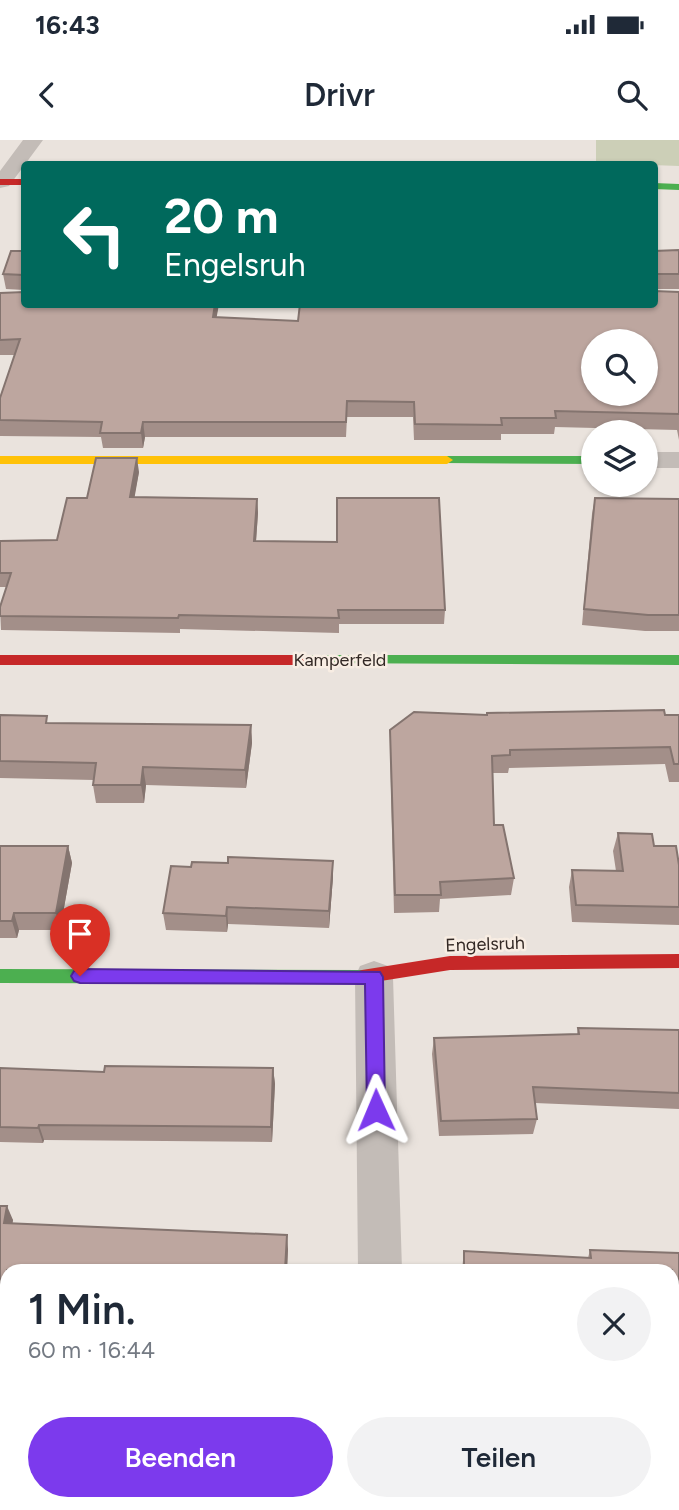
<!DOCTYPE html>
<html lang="de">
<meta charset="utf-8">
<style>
:root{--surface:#fff;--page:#f2f2f3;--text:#1f2937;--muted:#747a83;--accent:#7c3aed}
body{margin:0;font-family:Figtree,sans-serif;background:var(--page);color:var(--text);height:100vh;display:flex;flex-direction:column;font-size:26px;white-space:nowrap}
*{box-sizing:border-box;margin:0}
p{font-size:23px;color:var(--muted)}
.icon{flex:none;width:38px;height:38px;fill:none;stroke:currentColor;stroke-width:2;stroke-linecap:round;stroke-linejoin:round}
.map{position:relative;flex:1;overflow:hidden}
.sheet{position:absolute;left:0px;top:1124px;width:679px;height:247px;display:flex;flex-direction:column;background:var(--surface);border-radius:21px 21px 0 0;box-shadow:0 2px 5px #0004}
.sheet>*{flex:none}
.top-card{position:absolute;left:21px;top:21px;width:637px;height:147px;border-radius:7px;box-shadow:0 2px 5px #0004;background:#00695c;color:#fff;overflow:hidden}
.fabs{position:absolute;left:581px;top:189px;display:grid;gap:14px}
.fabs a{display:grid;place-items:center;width:77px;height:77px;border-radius:50%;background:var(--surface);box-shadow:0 2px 5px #0004;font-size:35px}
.pin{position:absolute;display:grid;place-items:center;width:60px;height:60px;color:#fff;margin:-72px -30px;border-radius:50% 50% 50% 0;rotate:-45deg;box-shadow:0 0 7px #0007}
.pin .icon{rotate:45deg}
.me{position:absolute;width:77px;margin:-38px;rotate:359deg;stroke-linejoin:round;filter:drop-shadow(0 0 5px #0008)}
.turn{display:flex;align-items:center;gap:24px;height:147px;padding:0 28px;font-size:32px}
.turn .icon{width:91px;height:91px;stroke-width:2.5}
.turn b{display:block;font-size:49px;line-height:60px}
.round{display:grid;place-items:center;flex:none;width:74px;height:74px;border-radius:37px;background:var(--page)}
.headline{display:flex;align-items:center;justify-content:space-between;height:119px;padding:0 28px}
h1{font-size:42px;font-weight:600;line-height:52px}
.cta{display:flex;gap:14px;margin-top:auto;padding:14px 28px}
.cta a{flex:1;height:80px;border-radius:42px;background:var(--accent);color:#fff;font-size:28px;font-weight:600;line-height:80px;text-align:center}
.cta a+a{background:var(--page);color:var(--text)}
.status{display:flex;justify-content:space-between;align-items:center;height:49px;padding:0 35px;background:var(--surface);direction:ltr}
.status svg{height:19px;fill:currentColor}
header{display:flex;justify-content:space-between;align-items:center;height:91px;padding:0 28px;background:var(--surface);font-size:32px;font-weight:600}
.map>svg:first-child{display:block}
.green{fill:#cccfb7}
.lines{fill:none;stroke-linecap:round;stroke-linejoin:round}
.street{fill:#c3bcb7;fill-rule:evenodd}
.fast{fill:#4caf50;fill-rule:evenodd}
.slow{fill:#ffc107;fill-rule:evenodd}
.jam{fill:#c62828;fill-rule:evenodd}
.wall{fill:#a38f89}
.shaded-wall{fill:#84746f}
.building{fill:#bda69f;stroke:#84746f;stroke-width:2;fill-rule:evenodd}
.route{fill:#7c3aed;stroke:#51269a;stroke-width:2}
.labels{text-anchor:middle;stroke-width:5;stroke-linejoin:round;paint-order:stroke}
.street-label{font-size:18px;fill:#332925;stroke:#f8ede3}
</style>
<div class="status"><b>16:43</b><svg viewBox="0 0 49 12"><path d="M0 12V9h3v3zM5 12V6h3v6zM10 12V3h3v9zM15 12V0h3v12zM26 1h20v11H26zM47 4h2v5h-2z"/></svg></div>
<header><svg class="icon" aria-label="back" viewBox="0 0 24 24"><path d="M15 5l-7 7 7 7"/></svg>Drivr<svg class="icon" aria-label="search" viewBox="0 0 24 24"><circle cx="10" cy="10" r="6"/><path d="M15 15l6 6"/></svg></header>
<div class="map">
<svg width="679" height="1370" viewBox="0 0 679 1370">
<rect width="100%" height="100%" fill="#eae3dd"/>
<!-- green -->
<path class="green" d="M596 0H679V26L596 23Z"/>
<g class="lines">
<!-- street -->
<path class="street" d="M23 0H43L9 46 0 48V31Z
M646 312H679V328H646Z
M374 821 388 826 393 837 402 1130H358L355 837 360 826Z
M672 1240H679V1288H672Z
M0 1243H7V1291H0Z"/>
<!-- fast -->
<path class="fast" d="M654 43 679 44V50L654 49Z
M447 316H593V324L443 323 441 320Z
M304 515H679V525L299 523 297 520Z
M0 829 362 830 368 832 371 837 368 842 362 844 0 843Z"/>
<!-- slow -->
<path class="slow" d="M0 316H447L453 320 447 324H0Z"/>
<!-- jam -->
<path class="jam" d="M0 39H24V45H0Z
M0 515H304L311 520 304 525H0Z
M679 814V828L450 830 362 844 356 842 353 837 356 832 362 830 450 816Z"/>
</g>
<!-- wall -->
<path class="wall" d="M679 110V149H654V111Z
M24 111V150L6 149 3 134Z
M679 152V300L677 290 555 287 554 294H501V300H414L413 277H347L346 297H145L143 308H103L101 297 0 296V258L15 215H0V153L24 164H219L216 177 298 181Z
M139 332 134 357 257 359 258 373 256 401 445 470 444 484H339V493L180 489V493L1 490 0 467 7 447H0V401L57 400 87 358Z
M595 358 679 359V491H645L582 485 592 374Z
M487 573 679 575V642H669L665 624 509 628 508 633H493L494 685 514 738 511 755 440 759 439 772 394 773 390 608V590L486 575Z
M0 575 49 583 251 585 252 603 246 648 146 645 144 663H96L93 645 94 640 0 638Z
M618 693 654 706 679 725V785L572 782 569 747 572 730 616 731 613 711Z
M0 706H68L72 723 60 790H19L17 798H0Z
M333 737 329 788 228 784 227 792 166 790 163 773Z
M578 888 679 890V969L535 963 537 979 533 994 439 996 432 914 434 898 577 895Z
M0 928 104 932 273 928 275 944 272 1002 44 1000 43 1003 0 1002Z
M0 1066 13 1080 12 1084 288 1109 287 1130H7V1175H0Z
M590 1110 679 1113V1202H672V1130H462L464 1111 588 1118Z
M530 1363H672L679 1370H530Z"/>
<!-- shaded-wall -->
<path class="shaded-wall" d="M215 164H219L214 192 213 177Z
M143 282 145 297 143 308 141 293Z
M137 318 139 332 132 372 130 357Z
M257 359 258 373 255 415 254 401Z
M251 585 252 603 246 648 245 630Z
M143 627 146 645 144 663 141 645Z
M68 706 72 723 60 790 56 773Z
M333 721V737L329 788V771Z
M227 767 228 784 227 792 226 776Z
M14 773 19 790 17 798 12 781Z
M273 928 275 944 272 1002 271 987Z
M39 985 44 1000 43 1003 38 988Z
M7 1066 13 1080 10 1098 4 1083Z
M287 1095 288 1109 287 1130H285Z"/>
<!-- building -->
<path class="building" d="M679 110V134H655L654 137V111Z
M11 111H24V147L23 135 3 134Z
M654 151 679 152V274L555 271 556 278H501L502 285 415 284 414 262 347 261 346 282H143L141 293H100L102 282 0 280V258L20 199 0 200V153L24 152V164H215L213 177 298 181 300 164H654ZM593 201H646V254H593Z
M96 318H137L130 357 257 359 254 401 337 402V358H439L445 470H338L339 478 179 475 178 478 0 476V467L11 433H0V401L57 400 67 358H87Z
M595 358 679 359V475H648L584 469Z
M664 570 665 575H679V624H674L670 607 510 610V615L492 616 494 685H503L514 738 440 742 441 755H395L390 590 414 572 487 575V573Z
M0 575 47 576 46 583 251 585 245 630 143 627 141 645H93L96 623 0 621Z
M618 693 652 694 654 706H676L679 725V767L576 765 572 730 623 731Z
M0 706H68L56 773H14L12 781H0Z
M228 717 333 721 329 771 227 767 226 776 163 773 171 726 191 727 192 722 228 723Z
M578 888 679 890V953L533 947 537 979 441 981 434 898 579 894Z
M105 926 273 928 271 987 39 985 38 988 0 987V928L104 932Z
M0 1066H7L4 1083 287 1095 285 1130H7V1161H0Z
M590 1110 679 1113V1189H672V1130H464V1111L591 1118Z
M672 1331H679V1370H535V1363H672Z
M0 1342H7V1363H461L462 1370H0Z"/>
<!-- route -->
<path class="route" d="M80 829 380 832 383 837 385 970 383 976 376 978 369 976 367 970 365 844 80 843 74 841 71 836 74 831Z"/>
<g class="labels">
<!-- street labels -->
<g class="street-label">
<text x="340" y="526">Kamperfeld</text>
<text transform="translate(485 804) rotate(-2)" y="6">Engelsruh</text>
</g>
</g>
</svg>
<div class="fabs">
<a><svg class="icon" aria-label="search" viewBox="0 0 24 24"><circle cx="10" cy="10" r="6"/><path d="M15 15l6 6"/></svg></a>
<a><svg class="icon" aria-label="layers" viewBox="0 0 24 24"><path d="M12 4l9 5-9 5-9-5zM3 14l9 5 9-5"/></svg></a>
</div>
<div class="pin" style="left:80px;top:836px;background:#d93025"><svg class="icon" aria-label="arrive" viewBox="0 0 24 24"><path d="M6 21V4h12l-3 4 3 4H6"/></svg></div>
<svg class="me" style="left:376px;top:970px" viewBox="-20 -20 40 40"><path d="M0-17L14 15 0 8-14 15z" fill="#7c3aed" stroke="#fff" stroke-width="4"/></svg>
<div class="top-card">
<div class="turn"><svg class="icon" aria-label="left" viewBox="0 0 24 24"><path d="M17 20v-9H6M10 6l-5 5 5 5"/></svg><div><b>20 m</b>Engelsruh</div></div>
</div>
<section class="sheet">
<div class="headline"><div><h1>1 Min.</h1><p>60 m · 16:44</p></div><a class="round"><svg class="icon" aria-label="close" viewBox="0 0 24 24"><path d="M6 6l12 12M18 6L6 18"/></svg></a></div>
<div class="cta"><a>Beenden</a><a>Teilen</a></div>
</section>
</div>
